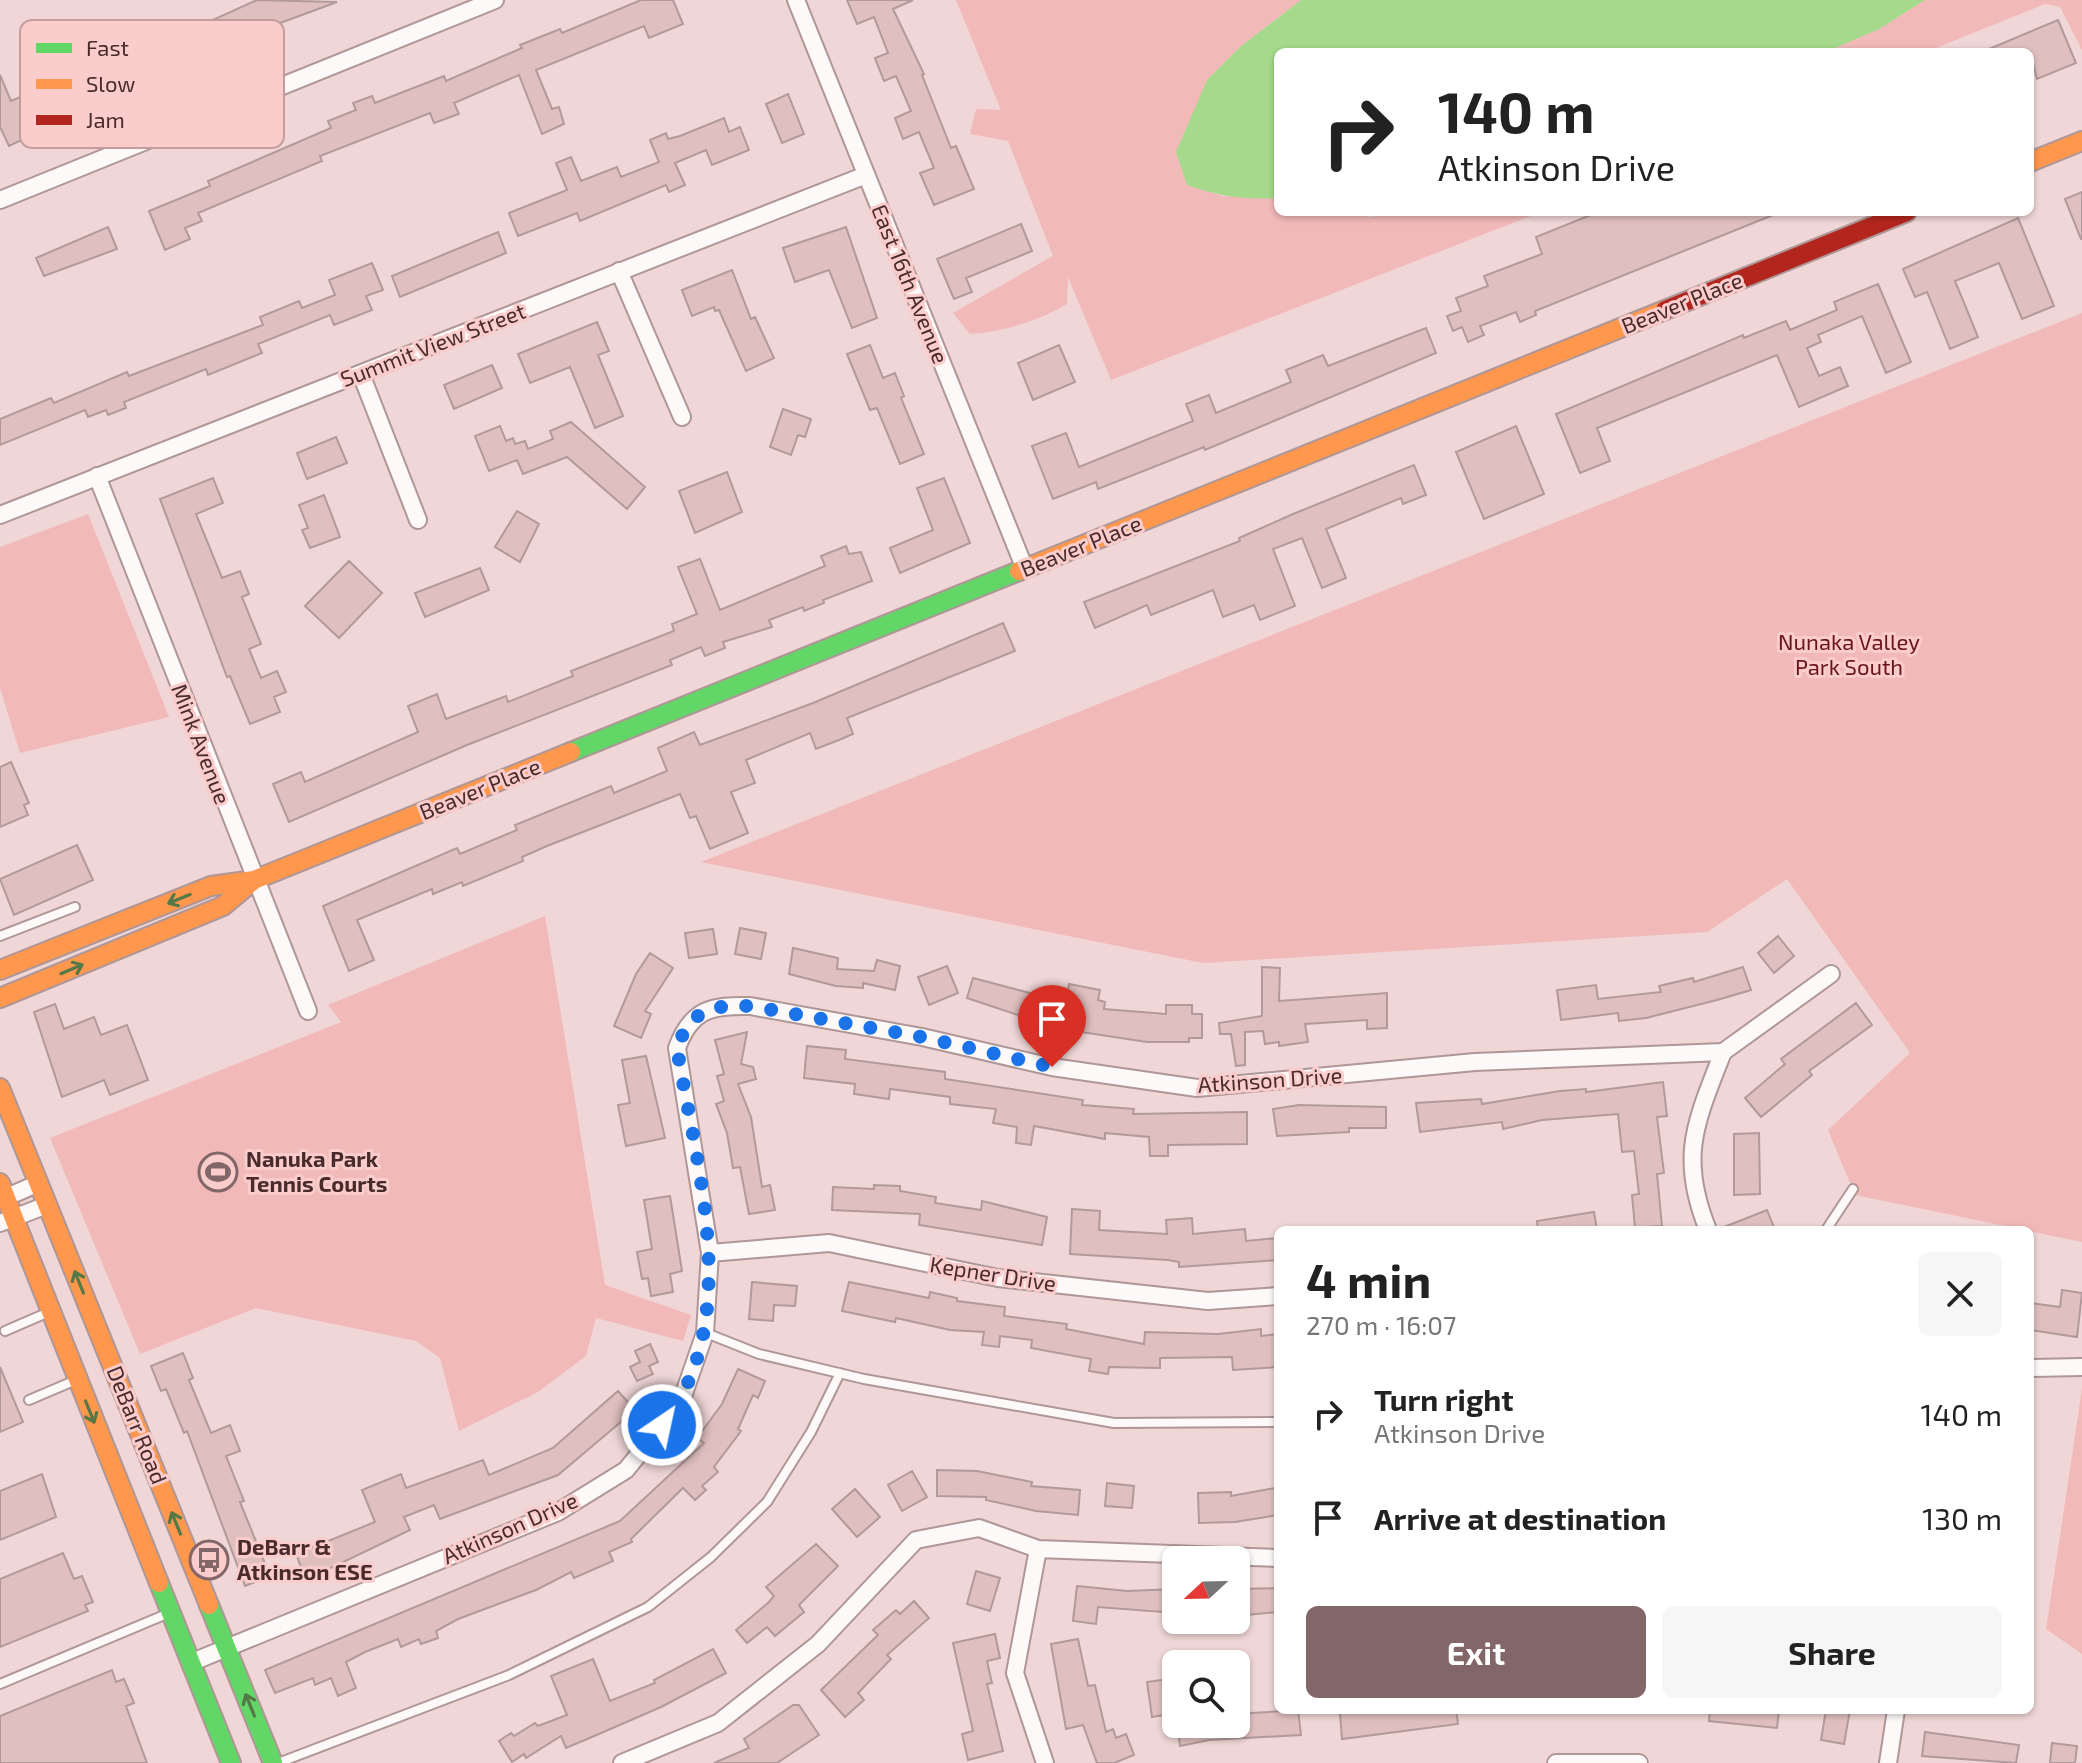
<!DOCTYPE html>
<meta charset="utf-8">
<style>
:root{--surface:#fff;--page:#f6f6f6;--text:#222;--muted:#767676;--accent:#836768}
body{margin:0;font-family:"Exo 2",sans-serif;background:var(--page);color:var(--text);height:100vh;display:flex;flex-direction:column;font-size:30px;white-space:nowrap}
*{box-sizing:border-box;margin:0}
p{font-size:26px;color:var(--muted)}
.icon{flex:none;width:44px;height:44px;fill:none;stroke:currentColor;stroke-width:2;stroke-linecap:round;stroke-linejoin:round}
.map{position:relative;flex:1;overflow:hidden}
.drawer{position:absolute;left:1274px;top:1226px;width:760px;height:488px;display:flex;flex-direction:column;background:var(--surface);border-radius:12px;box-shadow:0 2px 6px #0004}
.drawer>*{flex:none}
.top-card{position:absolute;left:1274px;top:48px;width:760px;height:168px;border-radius:12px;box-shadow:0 2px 6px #0004;background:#fff;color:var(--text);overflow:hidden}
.needle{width:52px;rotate:248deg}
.buttons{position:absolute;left:1162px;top:1546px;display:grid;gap:16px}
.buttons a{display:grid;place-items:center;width:88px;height:88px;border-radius:12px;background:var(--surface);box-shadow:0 2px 6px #0004;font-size:40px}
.pin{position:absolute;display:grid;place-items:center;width:68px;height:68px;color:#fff;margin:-82px -34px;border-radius:50% 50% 50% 0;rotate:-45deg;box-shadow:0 0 8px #0007}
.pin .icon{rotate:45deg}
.me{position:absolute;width:88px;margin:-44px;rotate:34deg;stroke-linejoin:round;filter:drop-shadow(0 0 6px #0008)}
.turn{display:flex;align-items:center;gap:28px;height:168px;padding:0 32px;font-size:36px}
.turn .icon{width:104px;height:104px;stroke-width:2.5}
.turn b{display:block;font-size:56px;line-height:68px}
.round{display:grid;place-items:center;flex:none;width:84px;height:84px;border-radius:12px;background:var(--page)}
.summary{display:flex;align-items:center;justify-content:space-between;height:136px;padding:0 32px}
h1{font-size:48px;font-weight:700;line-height:60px}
.primary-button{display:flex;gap:16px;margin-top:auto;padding:16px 32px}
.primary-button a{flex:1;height:92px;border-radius:12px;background:var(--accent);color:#fff;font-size:32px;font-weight:700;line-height:92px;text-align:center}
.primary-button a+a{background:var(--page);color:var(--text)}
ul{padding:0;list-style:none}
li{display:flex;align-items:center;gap:24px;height:104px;padding:0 32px}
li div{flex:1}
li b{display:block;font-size:30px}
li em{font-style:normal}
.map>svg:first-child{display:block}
.green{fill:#f2b9b9}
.water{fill:#a5da8c}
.building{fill:#e0bfbf;stroke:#b29a9a;stroke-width:2}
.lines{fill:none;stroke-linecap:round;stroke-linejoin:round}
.lane-casing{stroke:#af9697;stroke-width:12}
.street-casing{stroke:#af9697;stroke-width:20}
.fast-casing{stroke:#af9697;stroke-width:22}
.slow-casing{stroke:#af9697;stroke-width:22}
.jam-casing{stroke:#af9697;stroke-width:22}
.lane{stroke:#fdf9f9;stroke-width:8}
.street{stroke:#fdf9f9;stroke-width:16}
.fast{stroke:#63d668;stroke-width:18}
.slow{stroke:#ff974d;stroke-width:18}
.jam{stroke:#b3261e;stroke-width:18}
.oneway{stroke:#557847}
.route{stroke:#1a73e8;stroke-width:14;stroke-dasharray:0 25.2}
.labels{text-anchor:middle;stroke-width:6;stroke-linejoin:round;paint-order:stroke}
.street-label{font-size:22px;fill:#492b2c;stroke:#facccc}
.park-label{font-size:22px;fill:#6a131f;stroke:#facccc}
.poi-label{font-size:22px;font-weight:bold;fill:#492b2c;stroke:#facccc;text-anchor:start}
.key{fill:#facccc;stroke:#c59c9c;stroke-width:2}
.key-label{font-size:22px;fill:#492b2c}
</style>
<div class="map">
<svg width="2082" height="1763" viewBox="0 0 2082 1763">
<rect width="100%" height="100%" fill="#f0d6d6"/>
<!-- green -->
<path class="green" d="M956 0H1301L1240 47 1207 80 1187 185 1223 196 1278 198V212H1367L1368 217 1415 212H1541L1111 380 1068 277 1067 304C1038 321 1003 332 970 334L953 313 1053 256 1008 141 970 134 976 109 1001 110Z
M1925 0H2082V50L2060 7 2045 4 1926 52H1826L1879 29Z
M2082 313V1242L1855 1195 1828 1130 1910 1053 1787 879 1707 932 1203 963 701 862Z
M88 514 169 717 20 753 0 688V547Z
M545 916 605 1285 691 1315 683 1341 596 1318 586 1356 538 1392 459 1431 440 1358 416 1341 256 1308 140 1354 50 1138 341 1022 328 1005Z
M2082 1389V1654L2046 1629Z"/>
<!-- water -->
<path class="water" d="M1301 0H1925L1879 29 1826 52H1278V198C1246 200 1217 196 1187 185L1176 152 1207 80 1240 47Z"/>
<!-- building -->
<path class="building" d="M257 0 337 2 204 51 206 55 174 68 170 58 161 62 155 46Z
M641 0H673L683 24 649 38 644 26 536 70 552 109 559 107 564 124 542 134 519 75 454 103 459 114 434 123 430 113 320 156 322 161 198 213 202 221 185 228 190 239 165 250 149 211 210 186 208 181 331 128 328 121 356 110 353 103 372 96 375 103 444 76 446 81 522 48 520 45 560 29 562 33Z
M847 0H913L893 9 924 74 922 75 951 148 956 146 974 189 934 205 920 173 934 168 919 132 903 139 895 118 911 111 896 76 884 81 875 58 888 53 874 17 857 24Z
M2058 20 2076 63 2037 79 2030 52H1982Z
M0 75 11 101 59 81 69 106 21 126 26 138 9 146 0 127Z
M788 94 804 134 782 143 766 104Z
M724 118 729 132 740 127 749 150 712 165 706 150 675 163 685 185 669 192 666 185 580 221 577 213 518 236 509 213 567 190 556 163 571 157 581 181 617 167 621 177 659 162 650 140 666 133 668 139 680 136Z
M2082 192V239H2081L2065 199Z
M1598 212 1778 213 1535 311 1536 315 1520 322 1516 312 1480 326 1484 335 1468 342 1462 327 1453 331 1447 316 1461 311 1456 298 1488 286 1484 276 1542 254 1536 237Z
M2018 218 2054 306 2022 319 1999 263 1955 281 1978 337 1950 349 1927 292 1915 297 1903 269Z
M1021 224 1032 251 966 278 972 292 954 299 937 259Z
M108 227 117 249 44 276 36 258Z
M846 227 877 318 852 328 829 270 795 282 783 248Z
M498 232 506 253 400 297 392 276Z
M372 263 383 290 366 296 372 310 334 325 330 315 258 344 262 353 208 375 206 369 124 402 126 408 108 415 106 410 88 417 85 410 0 445V419L51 398 54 403 127 372 129 376 263 325 260 317 299 301 302 308 335 295 329 280Z
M732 270 751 319 755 317 774 358 746 371 719 310 715 311 714 307 692 316 682 290Z
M1878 284 1911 362 1886 373 1862 316 1818 335 1821 342 1807 348 1819 376 1840 367 1848 386 1799 407 1777 355 1597 428 1610 461 1580 473 1556 414 1743 335 1744 338 1786 321 1790 330 1837 310 1834 302Z
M597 322 609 351 598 355 623 416 595 428 570 367 530 383 518 354Z
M1426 328 1436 353 1205 450 1204 447 1098 489 1096 482 1053 499 1032 446 1066 433 1079 467 1193 421 1186 404 1209 395 1216 413 1291 382 1286 370 1323 355 1328 366Z
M870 345 883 378 895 373 904 396 901 398 924 454 900 464 877 408 870 410 847 354Z
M1059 345 1075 382 1033 400 1018 363Z
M492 365 502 388 454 409 444 385Z
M783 409 811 419 805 437 798 435 791 455 770 447Z
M571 422 645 487 627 509 567 457 523 474 517 460 489 471 475 436 500 426 506 441 513 438 515 444 525 441 528 449 553 439 550 431Z
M1516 426 1544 494 1484 519 1456 452Z
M336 437 347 463 307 479 297 453Z
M1414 465 1426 495 1403 504 1401 498 1326 529 1346 578 1322 588 1302 538 1273 549 1295 606 1260 620 1254 605 1223 617 1213 590 1151 615 1147 605 1095 628 1084 602 1240 541 1239 538 1293 514Z
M727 472 742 512 695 533 679 491Z
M213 478 223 503 196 514 222 578 240 571 249 594 242 597 261 644 249 649 261 678 277 671 286 692 274 697 280 712 250 724 230 676 227 677 160 499Z
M944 478 970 543 900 573 890 548 933 530 917 488Z
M324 495 340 537 310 548 302 530 308 528 299 505Z
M517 511 539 524 520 562 495 547Z
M846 546 849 554 861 552 872 581 823 600 824 603 804 611 803 607 769 620 772 627 723 642 725 648 705 656 701 647 670 660 672 665 467 745 289 822 273 784 301 772 305 782 418 732 408 706 437 694 446 719 506 696 508 702 573 676 571 671 674 631 672 624 697 614 678 567 700 559 720 610 825 566 821 556Z
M349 561 382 593 339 638 305 606Z
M480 568 489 590 425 617 415 593Z
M1003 623 1015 651 847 718 853 734 839 740 816 749 810 733 746 760 755 783 731 792 748 833 710 849 696 816 690 818 680 794 547 846 522 857 523 861 463 886 462 882 433 894 432 889 357 920 374 960 349 971 323 906 457 848 460 854 517 830 515 825 611 786 614 793 667 771 658 748 694 732 700 745 813 703Z
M11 762 29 803 24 805 28 815 0 827V767Z
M77 845 93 880 14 915 0 879Z
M740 928 766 933 761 959 735 954Z
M713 929 717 954 689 958 685 933Z
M1778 936 1794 956 1774 973 1758 953Z
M793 948 838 958 837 969 874 971 877 960 900 966 895 990 863 983V988L836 986 789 974Z
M650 953 673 968 645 1011 651 1014 641 1038 614 1026 636 974Z
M947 966 958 993 929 1005 918 977Z
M1262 967 1280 968 1279 1001 1387 993V1028L1367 1029V1020L1305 1024 1308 1042 1279 1046V1042L1265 1044 1263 1031 1245 1032V1065L1236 1066 1231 1034H1220L1219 1023 1262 1016Z
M1743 967 1751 990 1717 1000 1646 1018 1619 1021 1618 1013 1561 1020 1557 990 1596 985 1598 999 1661 992 1659 986 1693 978 1694 982Z
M973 978 1045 997 1036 1021 967 998Z
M1069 984 1100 990 1098 1000 1105 1002 1104 1009 1166 1014V1005H1192V1014H1202V1038H1189V1042H1147L1074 1031 1077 1009 1065 1007Z
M1856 1003 1872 1025 1809 1071 1812 1075 1761 1117 1745 1098 1785 1064 1781 1059Z
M55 1004 64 1029 94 1017 101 1035 127 1025 148 1080 110 1095 104 1080 62 1097 34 1012Z
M747 1032 741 1064 753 1067 756 1079 738 1084 751 1117 762 1187 770 1185 775 1210 749 1214 740 1167 733 1168 727 1133 716 1104 724 1101 717 1076 724 1074 715 1040Z
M807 1046 846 1050 845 1059 945 1072V1079L1083 1100 1082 1105 1134 1109 1133 1114 1247 1112V1144L1168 1145V1156H1150L1149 1137 1105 1133V1139L1034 1126 1031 1145 1016 1143 1017 1127 993 1123 996 1109 950 1104V1097L890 1089 889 1099 854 1094 855 1084 804 1078Z
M646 1056 665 1138 626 1146 618 1105 630 1103 622 1060Z
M1663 1082 1667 1116 1657 1117 1664 1173 1657 1174 1662 1226 1635 1228 1632 1195 1639 1194 1634 1151 1622 1152 1618 1114 1542 1120 1503 1129 1502 1122 1420 1132 1416 1103 1481 1099 1482 1104 1560 1091 1586 1089V1092Z
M1299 1105 1386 1107V1128H1349V1132L1277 1136 1273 1109Z
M1759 1133 1760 1194 1734 1195V1134Z
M874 1185 900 1186V1191L936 1197 935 1203 981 1210 982 1201 1047 1217 1042 1245 919 1225 920 1214 832 1210 833 1187 874 1189Z
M670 1196 682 1271 670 1274 673 1292 651 1296 648 1278 642 1279 637 1252 652 1249 644 1200Z
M1072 1209 1100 1211 1099 1230 1167 1234 1166 1220 1192 1218 1193 1234 1245 1229 1246 1241 1278 1238V1260L1179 1267V1262L1168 1260 1070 1254Z
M1767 1210 1775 1230H1719V1229Z
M1594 1212 1597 1230H1538L1537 1221Z
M752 1282 797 1286 795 1306 774 1305 773 1321 749 1319Z
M849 1282 929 1298 930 1292 957 1298V1301L1005 1307 1004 1316 1067 1324 1066 1329 1144 1344 1145 1332 1218 1334 1261 1329V1336L1278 1334V1367L1233 1370 1232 1357 1160 1358V1368L1109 1367 1108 1374 1089 1371 1091 1359 1031 1348 1032 1340 1000 1336 999 1347 982 1345 984 1332 950 1330 896 1318 895 1322 842 1311Z
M2062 1290 2082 1293 2077 1337 2030 1330V1303L2060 1307Z
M650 1344 658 1362 649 1366 653 1374 637 1381 630 1367 640 1362 635 1351Z
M183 1353 193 1378 189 1380 211 1433 230 1425 240 1451 226 1456 244 1501 240 1502 270 1576 245 1586 187 1431 184 1433 166 1389 161 1391 151 1366Z
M0 1367 23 1422 0 1432Z
M738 1369 765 1381 758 1398 753 1395 738 1429 741 1431 714 1467 718 1472 702 1486 706 1490 695 1500 683 1488 631 1539 632 1542 609 1552 613 1561 574 1578 571 1572 536 1590 458 1619 436 1631 438 1638 421 1644 419 1639 401 1647 398 1639 365 1652 346 1662 356 1688 338 1696 331 1678 315 1685 313 1678 275 1693 265 1670 620 1521 704 1443 697 1438 722 1404Z
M618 1391 635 1410 558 1475 440 1519 434 1505 404 1517 410 1530 306 1580 296 1554 375 1522 362 1490 401 1474 406 1488 483 1460 489 1475 553 1448Z
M937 1470 977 1471 1032 1482 1031 1486 1080 1490 1078 1515 1036 1511 986 1500V1497L937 1496Z
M912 1471 927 1497 902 1511 888 1485Z
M42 1474 56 1517 0 1540V1491Z
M1107 1483 1134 1486 1132 1508 1105 1506Z
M1275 1488 1278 1515 1235 1522 1199 1523 1198 1493 1231 1492V1496Z
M855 1489 880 1517 857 1537 832 1509Z
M816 1544 838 1566 799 1605 804 1612 775 1636 767 1627 747 1643 736 1630 769 1602 774 1596 766 1587Z
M63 1553 74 1579 82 1576 93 1602 85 1605 88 1611 0 1647V1579Z
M976 1571 1000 1578 990 1611 967 1604Z
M1077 1586 1127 1591 1176 1589V1613L1098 1607 1096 1624 1073 1621Z
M1278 1588V1612L1236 1616V1589Z
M914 1601 929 1618 887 1655 891 1659 858 1693 864 1700 845 1717 821 1690 878 1635 873 1630 896 1610 900 1614Z
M995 1634 1000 1658 987 1661 992 1683 987 1684 1003 1751 968 1760 962 1734 973 1731 953 1643Z
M1078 1639 1088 1686 1095 1685 1106 1732 1113 1729 1116 1738 1126 1734 1134 1755 1114 1763H1097L1083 1725 1066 1729 1051 1644Z
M713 1649 726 1673 661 1707 592 1737 566 1748 561 1736 526 1758 524 1754 512 1762 499 1741 511 1733 514 1736 535 1723 538 1726 567 1715 551 1676 593 1659 610 1701 655 1683 654 1680Z
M112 1670 116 1682 124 1679 134 1703 126 1706 147 1763H0V1716Z
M1176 1678V1713L1152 1717 1147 1682Z
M793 1705H799L819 1735 777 1763H714L749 1748 744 1739Z
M1298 1710 1301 1735 1209 1740 1180 1746 1177 1724H1236V1714Z
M1373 1710H1456L1458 1724 1342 1739 1340 1713Z
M1710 1710H1779L1777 1728 1709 1721Z
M1826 1710H1850L1844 1744 1821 1740Z
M1925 1732 2019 1745 2016 1763 1922 1756Z
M2052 1743 2077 1746 2075 1763H2050Z"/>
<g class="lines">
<defs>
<path id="lane" d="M0 936 75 907
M1826 1230 1853 1189
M5 1331 49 1312
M706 1333 759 1354 864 1379 1114 1423 1278 1422
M29 1400 76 1380
M0 1684 169 1613
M278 1763 509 1675 648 1607 711 1557 767 1502 811 1432 840 1373"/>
<path id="street" d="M796 0 1025 569
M0 200 495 0
M619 271 682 417
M361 374 418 520
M97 476 308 1011
M0 515 866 175
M0 1200 39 1183
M0 1223 47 1205
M1708 1230C1678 1156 1696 1122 1723 1052
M710 1253 829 1243 998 1278 1208 1301 1278 1296
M2030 1368 2082 1367
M1038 1549 1015 1673 1045 1763
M190 1663 558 1512 626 1470 681 1402 705 1333 710 1253 677 1048C691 1009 712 1005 750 1006L922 1037 1052 1067 1197 1088 1475 1062 1723 1052 1831 974
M622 1763 718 1723 818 1644 916 1540 979 1528 1038 1549 1278 1558
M1556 1763H1639
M1888 1763 1896 1710"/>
<path id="fast" d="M571 752 1019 571
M159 1583 231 1763
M209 1605 273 1763"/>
<path id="slow" d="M2030 162 2082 141
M1019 571 1665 310
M0 970 211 886 254 880
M0 998 223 906 254 880 571 752
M0 1088 209 1605
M0 1183 159 1583"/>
<path id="jam" d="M1665 310 1907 212"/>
</defs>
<!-- lane casing -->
<use href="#lane" class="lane-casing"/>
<!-- street casing -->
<use href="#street" class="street-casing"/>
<!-- fast casing -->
<use href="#fast" class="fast-casing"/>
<!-- slow casing -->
<use href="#slow" class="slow-casing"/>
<!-- jam casing -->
<use href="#jam" class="jam-casing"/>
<!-- lane -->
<use href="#lane" class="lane"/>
<!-- street -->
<use href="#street" class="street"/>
<!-- fast -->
<use href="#fast" class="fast"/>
<!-- slow -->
<use href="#slow" class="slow"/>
<!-- jam -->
<use href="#jam" class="jam"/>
</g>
<!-- one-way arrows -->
<defs><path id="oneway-shaft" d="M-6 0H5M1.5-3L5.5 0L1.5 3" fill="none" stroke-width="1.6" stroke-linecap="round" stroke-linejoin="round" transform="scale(2)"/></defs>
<g class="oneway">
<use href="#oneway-shaft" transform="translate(179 899) rotate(158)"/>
<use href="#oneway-shaft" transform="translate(72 969) rotate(-23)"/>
<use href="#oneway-shaft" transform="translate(79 1282) rotate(-112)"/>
<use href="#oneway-shaft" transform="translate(90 1412) rotate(68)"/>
<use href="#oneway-shaft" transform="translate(176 1523) rotate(-112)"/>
<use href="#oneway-shaft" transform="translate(250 1705) rotate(-112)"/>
</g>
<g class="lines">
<!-- route -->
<path class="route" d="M662 1425C745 1323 696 1165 677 1048 691 1009 712 1005 750 1006L922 1037 1052 1067"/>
</g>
<!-- icons -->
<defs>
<symbol id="stadium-ring" viewBox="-11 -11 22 22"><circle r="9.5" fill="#facccc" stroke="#836768" stroke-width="1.5"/><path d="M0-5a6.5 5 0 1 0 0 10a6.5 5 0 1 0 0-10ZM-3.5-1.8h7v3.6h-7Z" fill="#836768"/></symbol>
<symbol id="bus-ring" viewBox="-11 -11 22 22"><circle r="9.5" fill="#facccc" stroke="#836768" stroke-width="1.5"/><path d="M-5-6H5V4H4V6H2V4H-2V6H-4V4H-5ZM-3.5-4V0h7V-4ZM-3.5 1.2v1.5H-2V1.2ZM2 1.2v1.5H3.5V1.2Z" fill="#836768"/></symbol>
</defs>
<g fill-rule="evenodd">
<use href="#stadium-ring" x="196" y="1150" width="44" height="44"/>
<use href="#bus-ring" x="187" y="1538" width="44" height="44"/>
</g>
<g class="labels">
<!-- street labels -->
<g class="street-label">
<text transform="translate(910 284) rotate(68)" y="8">East 16th Avenue</text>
<text transform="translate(1682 303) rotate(-22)" y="8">Beaver Place</text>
<text transform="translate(433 345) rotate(-21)" y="8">Summit View Street</text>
<text transform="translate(1081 546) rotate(-22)" y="8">Beaver Place</text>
<text transform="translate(201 744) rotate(69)" y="8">Mink Avenue</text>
<text transform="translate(480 789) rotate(-22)" y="8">Beaver Place</text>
<text transform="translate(1270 1080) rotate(-4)" y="8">Atkinson Drive</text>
<text transform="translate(993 1274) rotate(9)" y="8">Kepner Drive</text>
<text transform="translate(137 1425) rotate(68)" y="8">DeBarr Road</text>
<text transform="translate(510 1528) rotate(-24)" y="8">Atkinson Drive</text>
</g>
<!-- park labels -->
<g class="park-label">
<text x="1849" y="650">Nunaka Valley<tspan x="1849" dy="25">Park South</tspan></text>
</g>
<!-- poi labels -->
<g class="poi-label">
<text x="246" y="1167">Nanuka Park<tspan x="246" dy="25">Tennis Courts</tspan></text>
<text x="237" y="1555">DeBarr &amp;<tspan x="237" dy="25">Atkinson ESE</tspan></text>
</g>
</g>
<!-- legend -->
<rect x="20" y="20" width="264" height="128" rx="12" class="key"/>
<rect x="36" y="43" width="36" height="10" fill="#63d668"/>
<rect x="36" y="79" width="36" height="10" fill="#ff974d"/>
<rect x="36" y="115" width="36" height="10" fill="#b3261e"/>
<g class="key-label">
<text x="86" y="56">Fast</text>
<text x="86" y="92">Slow</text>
<text x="86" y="128">Jam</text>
</g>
</svg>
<div class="buttons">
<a><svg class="needle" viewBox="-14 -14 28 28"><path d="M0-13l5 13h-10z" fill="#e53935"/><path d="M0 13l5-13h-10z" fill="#767676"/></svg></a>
<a><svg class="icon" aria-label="search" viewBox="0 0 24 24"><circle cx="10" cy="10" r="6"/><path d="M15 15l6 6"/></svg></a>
</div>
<div class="pin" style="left:1052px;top:1067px;background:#d93025"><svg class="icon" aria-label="arrive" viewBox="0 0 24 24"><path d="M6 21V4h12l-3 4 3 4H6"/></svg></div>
<svg class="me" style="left:662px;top:1425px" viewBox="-20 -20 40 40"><circle r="17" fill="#1a73e8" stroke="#fff" stroke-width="3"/><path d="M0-11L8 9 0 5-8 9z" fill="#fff"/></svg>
<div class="top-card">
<div class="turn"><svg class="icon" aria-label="right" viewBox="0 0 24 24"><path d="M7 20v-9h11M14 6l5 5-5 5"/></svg><div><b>140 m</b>Atkinson Drive</div></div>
</div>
<section class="drawer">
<div class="summary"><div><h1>4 min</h1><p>270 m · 16:07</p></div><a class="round"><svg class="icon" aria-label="close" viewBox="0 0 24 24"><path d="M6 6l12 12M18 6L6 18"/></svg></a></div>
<ul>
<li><svg class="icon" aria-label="right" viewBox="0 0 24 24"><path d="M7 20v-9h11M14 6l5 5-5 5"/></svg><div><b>Turn right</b><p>Atkinson Drive</p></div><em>140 m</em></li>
<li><svg class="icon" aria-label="arrive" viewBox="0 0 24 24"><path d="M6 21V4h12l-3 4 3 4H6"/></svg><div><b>Arrive at destination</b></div><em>130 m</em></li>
</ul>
<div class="primary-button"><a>Exit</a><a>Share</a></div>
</section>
</div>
